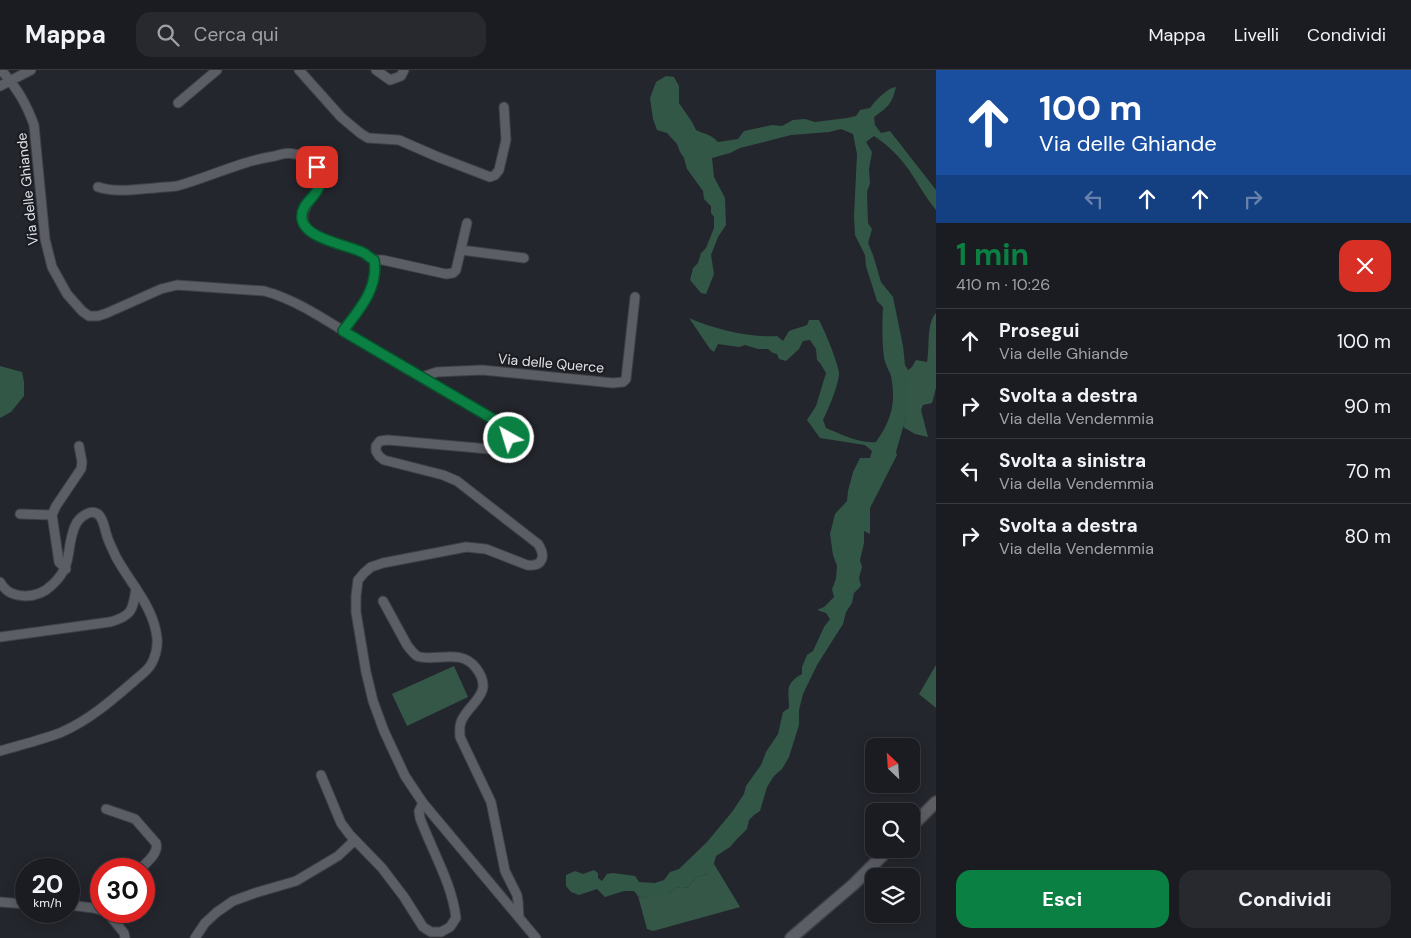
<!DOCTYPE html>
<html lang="it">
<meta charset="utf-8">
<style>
:root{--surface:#1b1c22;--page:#28292f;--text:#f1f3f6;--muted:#a0a1a5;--line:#393a40;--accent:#0b8043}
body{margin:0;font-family:"DM Sans",sans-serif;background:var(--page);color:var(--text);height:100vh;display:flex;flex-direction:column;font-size:19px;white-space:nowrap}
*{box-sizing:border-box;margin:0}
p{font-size:16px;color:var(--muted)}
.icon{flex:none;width:28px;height:28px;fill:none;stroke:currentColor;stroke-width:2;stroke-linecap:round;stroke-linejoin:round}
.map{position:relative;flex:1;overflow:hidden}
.details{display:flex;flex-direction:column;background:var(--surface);width:475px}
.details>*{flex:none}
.hud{background:#1a4fa0;color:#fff;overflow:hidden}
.needle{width:32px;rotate:335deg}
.buttons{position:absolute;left:865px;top:668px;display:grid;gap:10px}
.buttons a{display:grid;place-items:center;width:55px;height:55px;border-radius:10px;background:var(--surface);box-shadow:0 2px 12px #0003,0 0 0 1px var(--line);font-size:25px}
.speed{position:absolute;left:15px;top:788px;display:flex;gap:10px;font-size:25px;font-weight:700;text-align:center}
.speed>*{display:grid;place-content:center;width:65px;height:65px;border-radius:50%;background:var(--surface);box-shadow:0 2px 12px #0003,0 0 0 1px var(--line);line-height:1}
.speed small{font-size:12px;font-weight:400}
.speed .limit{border:8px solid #d22;background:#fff;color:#111}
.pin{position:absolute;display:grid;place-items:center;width:42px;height:42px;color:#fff;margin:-21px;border-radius:10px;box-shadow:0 2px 8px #0006}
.me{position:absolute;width:55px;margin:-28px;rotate:321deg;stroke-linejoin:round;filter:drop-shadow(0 0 4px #0008)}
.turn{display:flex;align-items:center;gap:18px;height:105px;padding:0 20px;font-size:22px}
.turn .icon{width:65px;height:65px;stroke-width:2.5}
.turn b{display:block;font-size:35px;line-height:42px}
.lanes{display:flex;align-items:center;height:48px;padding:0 20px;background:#0003;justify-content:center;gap:25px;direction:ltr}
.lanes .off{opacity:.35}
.round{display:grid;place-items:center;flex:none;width:52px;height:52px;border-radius:15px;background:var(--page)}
.summary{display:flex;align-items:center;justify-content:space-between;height:85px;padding:0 20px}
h1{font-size:30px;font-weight:700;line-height:38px;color:var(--accent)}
.action{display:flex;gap:10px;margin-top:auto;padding:10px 20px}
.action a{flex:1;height:58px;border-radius:15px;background:var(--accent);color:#fff;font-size:20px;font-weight:700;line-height:58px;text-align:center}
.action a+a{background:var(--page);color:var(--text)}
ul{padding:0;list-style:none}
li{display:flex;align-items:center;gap:15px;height:65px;padding:0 20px;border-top:1px solid var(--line)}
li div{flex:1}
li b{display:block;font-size:19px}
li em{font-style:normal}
header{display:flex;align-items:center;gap:30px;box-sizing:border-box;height:70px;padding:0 25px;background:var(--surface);border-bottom:1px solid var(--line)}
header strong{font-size:24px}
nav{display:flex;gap:28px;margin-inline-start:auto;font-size:18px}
.search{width:350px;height:45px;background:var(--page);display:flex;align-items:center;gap:12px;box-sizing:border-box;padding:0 18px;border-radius:15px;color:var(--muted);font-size:19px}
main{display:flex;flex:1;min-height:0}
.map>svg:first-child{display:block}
.green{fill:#355748}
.forest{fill:#325746}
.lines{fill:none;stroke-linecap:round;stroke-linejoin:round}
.street-casing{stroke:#404147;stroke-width:11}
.secondary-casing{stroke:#404147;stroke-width:14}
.street{stroke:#5c5e66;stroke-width:9}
.secondary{stroke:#5c5e66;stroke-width:11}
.route-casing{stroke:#07532c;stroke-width:12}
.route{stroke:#0b8043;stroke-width:9}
.labels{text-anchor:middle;stroke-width:4.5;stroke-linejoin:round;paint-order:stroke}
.street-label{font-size:14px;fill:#e0e1e6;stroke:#1b1d23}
</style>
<header>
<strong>Mappa</strong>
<div class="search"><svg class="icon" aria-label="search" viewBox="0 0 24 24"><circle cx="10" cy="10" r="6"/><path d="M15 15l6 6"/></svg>Cerca qui</div>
<nav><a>Mappa</a><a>Livelli</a><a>Condividi</a></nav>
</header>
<main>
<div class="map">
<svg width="936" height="868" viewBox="0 0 936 868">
<rect width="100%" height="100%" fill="#24262d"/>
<!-- green -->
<path class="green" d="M936 243V318L932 333 923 335 921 340 928 367 915 364 903 357 906 347V315L910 305 908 300 912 297 916 290 927 292C930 278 926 253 936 243Z
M936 595V638L919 624Z
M454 596 468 627 407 656 392 624Z
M714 794 740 837 653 861 647 859 638 826 646 828 650 825 669 823C675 817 679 816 687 818L697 807 707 804Z"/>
<!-- forest -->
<path class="forest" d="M666 6 674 7 679 16V33L692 52 696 60C706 65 709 63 718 72L738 69 744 61 772 55 782 56 793 50 805 49 815 52 847 48 856 46 860 40 870 38C876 30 887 18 896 17 892 34 888 37 874 47L875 55 881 63 890 61 936 120V140C925 127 918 113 909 100 899 86 888 75 874 66L866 72 872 82 869 99 870 113 867 122 868 153 872 159 868 173 873 185 881 212 893 227 903 276 905 295 911 305 906 315V347L896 382 897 385 870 438V464L864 461V473L860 490 862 497 859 508 861 516 854 523 852 533 846 542 843 554 817 595 803 624 799 640V655L789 687 782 699 774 706 767 717 760 741 754 745 749 750 747 759 737 769 730 777 716 786 713 797 707 804 697 807 687 818C677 816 677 817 670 822 666 825 661 826 657 827L650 825 646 828 638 826 634 821H624L605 827 597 819 579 825 571 822 566 816V805L575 801 583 804 594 800 598 803V808L602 811 607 804 613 803 635 806 639 812 655 813 664 810 670 802 679 799 707 772 732 742 744 724 746 716 761 695 766 682 778 664 783 642 789 638C789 621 784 614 802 604V597L807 585 813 581 824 557 830 549 826 543 817 540 824 537 834 527 832 519 836 509 837 496 833 485 830 464 835 444 847 431 848 421 853 402 860 388H870L872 381 865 375 820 368 807 350 816 336 826 303 820 293 817 290 816 279 810 270 803 271 799 279 786 291 779 289 777 284 773 283 768 279H758L745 275 739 277 718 274 714 282 710 279 689 248C714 259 750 268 777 266L783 271 789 261 807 255 809 250H819C824 259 840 297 839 305 837 319 829 337 823 350L826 358C841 364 860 374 876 372 892 349 896 333 891 306 889 300 885 294 884 288 882 271 882 254 883 237L877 231 866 196 865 185 855 165 854 146 857 84 853 64 841 59 829 62 791 65 740 78 730 83 712 88 714 107 725 128 726 155 718 167 711 185 714 204 706 224 701 223 690 210 693 198 698 193 701 183 706 178 714 158V147L711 143V136L704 129 703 121 687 99 684 88 680 82 677 74 667 63 657 60 653 49 650 28 656 12Z
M0 296 22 302 24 312V326L11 342 0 348Z"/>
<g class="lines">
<defs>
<path id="street" d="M1 0C17 18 26 33 34 55L45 169 52 197 67 224 82 241 89 246H98L107 243 161 219 177 215 264 221C299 230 334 256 365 274 411 302 458 329 505 356 514 371 504 376 489 379L388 370 380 371 376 376V381L379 386 384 390 443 405 457 411 538 474C546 486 543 497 527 495L486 479 466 477 383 493 371 497 364 503 358 510 356 526V542L366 602 373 631 384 661 405 706 423 733 536 868
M299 0 341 47 360 63 368 68 399 70 438 87 490 107 495 105 499 100 506 70 504 37
M376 0 390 10 401 6 404 0
M0 16 31 0
M178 33 217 0
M98 117C116 123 137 119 155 118 162 117 170 117 177 116 210 107 241 91 275 86 281 84 288 82 294 84 299 84 307 88 311 91 342 116 290 133 306 157 315 170 349 176 364 183 367 185 371 188 374 190 379 218 359 240 343 261
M461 180 524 188
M374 190H383L446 204 453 203 456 200 467 153
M422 307 437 302 482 300 613 313 623 312 626 309 635 227
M20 444 52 445
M66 499 59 492 52 445 56 436 81 399 82 392 79 376
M0 512C6 522 12 525 25 526 35 526 45 522 52 515 74 495 65 480 75 456 79 447 94 435 101 448 104 453 105 460 107 466 109 473 113 480 116 487 130 513 154 537 157 568 158 577 155 589 150 596 146 602 138 607 133 612 111 631 89 650 62 662 42 670 20 675 0 681
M383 531 407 575C410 579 413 583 417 586 433 593 461 577 476 598 496 624 468 633 461 652 459 657 460 662 460 667L491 732 505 801 517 825 518 831 519 848
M0 567 110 552C132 546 133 540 136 518
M321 705 341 753 350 765 382 798 404 827 423 857 431 862H441L450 857 456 848C452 813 432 781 420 748L419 741 423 733
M106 739 135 749 156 773C159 783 147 792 140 799
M0 832 26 834
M69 835 93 838 101 840
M104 841 107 842 124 863 125 868
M195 868 205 853 217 842 233 831 255 823 296 811 338 786 355 770"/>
<path id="secondary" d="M911 757 936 732
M791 868 854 814 889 779"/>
</defs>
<!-- street casing -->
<use href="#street" class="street-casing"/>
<!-- secondary casing -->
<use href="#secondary" class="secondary-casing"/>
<!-- street -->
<use href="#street" class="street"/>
<!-- secondary -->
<use href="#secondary" class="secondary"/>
</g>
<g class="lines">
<defs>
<path id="route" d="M317 97C330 126 299 128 302 149 305 169 348 175 364 183 367 185 370 188 374 190 379 218 359 240 343 261L505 356 508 362 509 368"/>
</defs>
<!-- route casing -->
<use href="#route" class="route-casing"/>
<!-- route -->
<use href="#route" class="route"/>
</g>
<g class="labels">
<!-- street labels -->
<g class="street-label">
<text transform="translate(27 119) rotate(-96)" y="5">Via delle Ghiande</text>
<text transform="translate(551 293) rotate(5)" y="5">Via delle Querce</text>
</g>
</g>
</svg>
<div class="buttons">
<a><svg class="needle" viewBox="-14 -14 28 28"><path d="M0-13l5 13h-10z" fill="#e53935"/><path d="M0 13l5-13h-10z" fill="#a0a1a5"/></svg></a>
<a><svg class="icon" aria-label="search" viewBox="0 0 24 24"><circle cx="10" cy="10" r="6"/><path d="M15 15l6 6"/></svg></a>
<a><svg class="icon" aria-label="layers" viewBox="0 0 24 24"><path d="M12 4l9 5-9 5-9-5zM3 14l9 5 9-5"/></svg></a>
</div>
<div class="speed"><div>20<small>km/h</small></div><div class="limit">30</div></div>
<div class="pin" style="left:317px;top:97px;background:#d93025"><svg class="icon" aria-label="arrive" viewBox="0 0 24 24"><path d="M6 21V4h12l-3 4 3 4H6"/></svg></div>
<svg class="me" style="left:509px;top:368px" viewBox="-20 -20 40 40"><circle r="17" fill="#0b8043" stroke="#fff" stroke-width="3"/><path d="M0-11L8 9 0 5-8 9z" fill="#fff"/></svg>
</div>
<section class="details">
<div class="hud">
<div class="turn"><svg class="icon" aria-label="ahead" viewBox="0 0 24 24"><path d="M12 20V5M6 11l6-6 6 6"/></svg><div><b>100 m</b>Via delle Ghiande</div></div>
<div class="lanes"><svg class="icon off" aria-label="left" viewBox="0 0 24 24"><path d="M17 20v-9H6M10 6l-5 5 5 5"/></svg><svg class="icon" aria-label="ahead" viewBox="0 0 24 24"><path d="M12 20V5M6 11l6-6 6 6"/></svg><svg class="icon" aria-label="ahead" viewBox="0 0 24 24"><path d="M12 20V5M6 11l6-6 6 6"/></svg><svg class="icon off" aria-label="right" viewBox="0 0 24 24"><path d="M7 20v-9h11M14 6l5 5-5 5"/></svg></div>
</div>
<div class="summary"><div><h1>1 min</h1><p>410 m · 10:26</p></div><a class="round" style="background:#d93025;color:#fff"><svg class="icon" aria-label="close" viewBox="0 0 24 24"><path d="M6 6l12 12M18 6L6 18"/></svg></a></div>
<ul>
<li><svg class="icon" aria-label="ahead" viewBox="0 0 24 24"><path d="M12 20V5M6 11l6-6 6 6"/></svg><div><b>Prosegui</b><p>Via delle Ghiande</p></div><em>100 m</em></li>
<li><svg class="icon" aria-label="right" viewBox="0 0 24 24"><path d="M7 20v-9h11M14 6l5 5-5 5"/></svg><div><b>Svolta a destra</b><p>Via della Vendemmia</p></div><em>90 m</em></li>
<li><svg class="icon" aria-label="left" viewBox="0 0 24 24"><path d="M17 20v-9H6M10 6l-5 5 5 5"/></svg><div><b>Svolta a sinistra</b><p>Via della Vendemmia</p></div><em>70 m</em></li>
<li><svg class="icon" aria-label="right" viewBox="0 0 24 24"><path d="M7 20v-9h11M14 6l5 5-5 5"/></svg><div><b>Svolta a destra</b><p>Via della Vendemmia</p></div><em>80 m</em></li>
</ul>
<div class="action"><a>Esci</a><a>Condividi</a></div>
</section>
</main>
